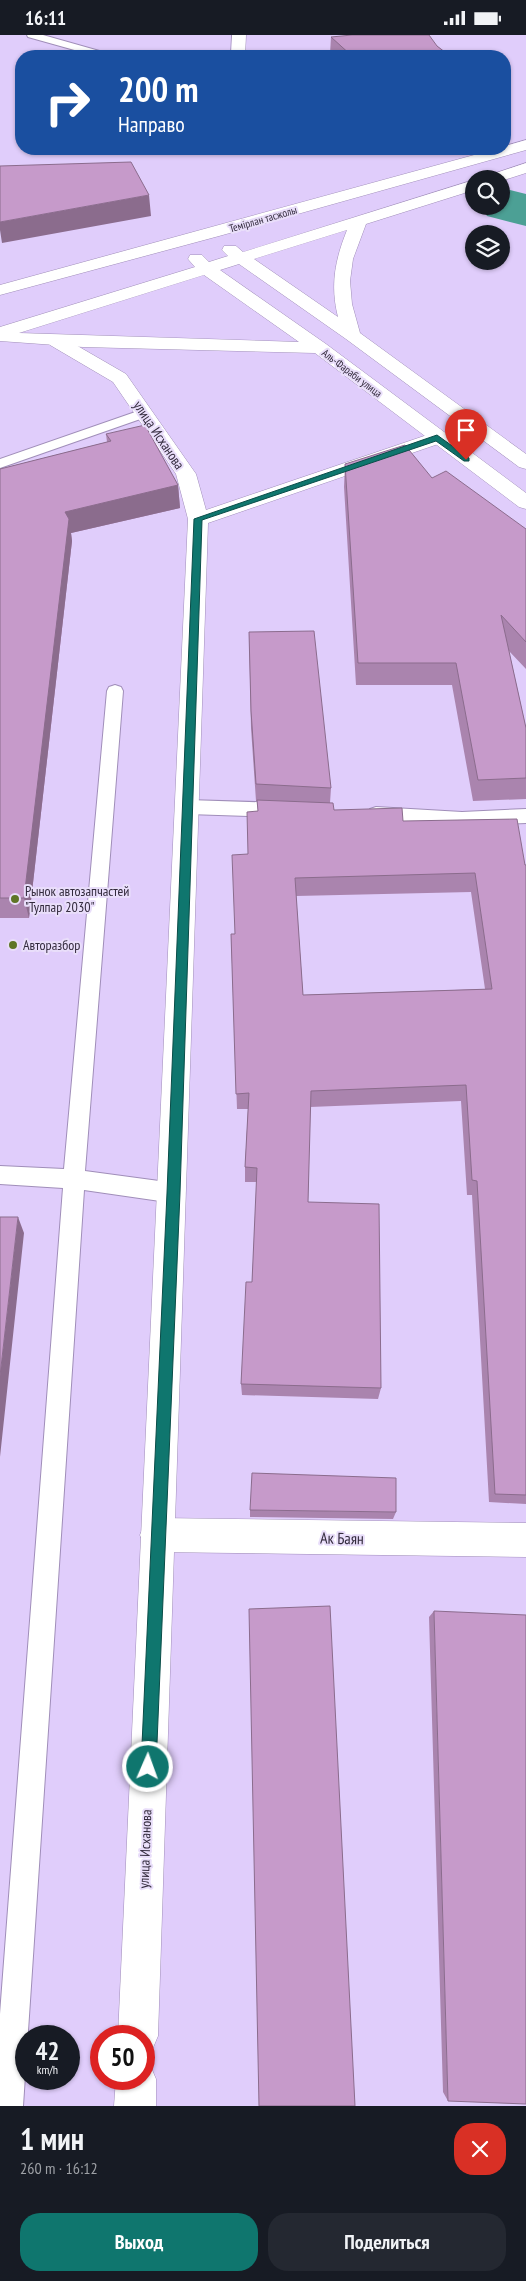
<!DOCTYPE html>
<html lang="ru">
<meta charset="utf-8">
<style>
:root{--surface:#171b24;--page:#242831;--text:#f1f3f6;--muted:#9ea1a6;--accent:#0f766e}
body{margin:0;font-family:"PT Sans Narrow",sans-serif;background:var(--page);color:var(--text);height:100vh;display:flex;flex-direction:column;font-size:19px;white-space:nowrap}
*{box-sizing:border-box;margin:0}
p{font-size:16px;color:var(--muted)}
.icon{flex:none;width:28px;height:28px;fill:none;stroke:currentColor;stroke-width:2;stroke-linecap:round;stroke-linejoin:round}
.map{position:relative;height:2071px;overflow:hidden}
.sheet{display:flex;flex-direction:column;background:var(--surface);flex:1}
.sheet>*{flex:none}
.guide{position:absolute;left:15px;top:15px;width:496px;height:105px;border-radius:20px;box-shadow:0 1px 4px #0004;background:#1a4fa0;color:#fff;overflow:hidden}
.buttons{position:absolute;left:465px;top:135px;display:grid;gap:10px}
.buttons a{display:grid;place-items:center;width:45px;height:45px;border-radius:50%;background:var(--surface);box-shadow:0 1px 4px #0004;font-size:25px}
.speed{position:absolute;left:15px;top:1990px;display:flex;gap:10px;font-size:25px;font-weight:700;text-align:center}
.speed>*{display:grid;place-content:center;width:65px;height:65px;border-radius:50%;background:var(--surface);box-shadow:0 1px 4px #0004;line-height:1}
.speed small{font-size:12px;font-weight:400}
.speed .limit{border:8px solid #d22;background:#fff;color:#111}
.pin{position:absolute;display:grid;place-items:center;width:42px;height:42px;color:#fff;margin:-51px -21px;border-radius:50% 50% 50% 0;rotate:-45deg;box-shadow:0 0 5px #0007}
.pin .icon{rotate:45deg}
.me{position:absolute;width:55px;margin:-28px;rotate:2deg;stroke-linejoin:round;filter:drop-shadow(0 0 4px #0008)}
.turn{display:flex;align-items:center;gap:18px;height:105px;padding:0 20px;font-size:22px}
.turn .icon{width:65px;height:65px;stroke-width:2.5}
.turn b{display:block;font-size:35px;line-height:42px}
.round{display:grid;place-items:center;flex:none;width:52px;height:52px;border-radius:20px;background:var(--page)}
.headline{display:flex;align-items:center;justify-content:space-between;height:85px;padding:0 20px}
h1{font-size:30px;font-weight:600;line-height:38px}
.button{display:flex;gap:10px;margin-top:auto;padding:10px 20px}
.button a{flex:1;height:58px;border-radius:20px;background:var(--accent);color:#fff;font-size:20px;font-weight:600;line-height:58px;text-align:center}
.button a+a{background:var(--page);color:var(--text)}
.status{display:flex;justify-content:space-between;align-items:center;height:35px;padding:0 25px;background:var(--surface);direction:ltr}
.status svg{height:14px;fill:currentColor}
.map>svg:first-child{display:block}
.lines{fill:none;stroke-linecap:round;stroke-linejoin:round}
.river{fill:#4ca095;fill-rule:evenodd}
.service-casing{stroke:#a08eb9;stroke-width:2}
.minor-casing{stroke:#a08eb9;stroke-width:1}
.secondary-casing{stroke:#a08eb9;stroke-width:1}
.primary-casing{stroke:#a08eb9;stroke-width:1}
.service{fill:#fff;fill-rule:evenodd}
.minor{fill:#fff;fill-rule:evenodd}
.secondary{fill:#fff;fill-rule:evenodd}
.primary{fill:#fff;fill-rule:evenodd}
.wall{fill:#aa84ae;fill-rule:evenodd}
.shaded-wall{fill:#8b6c8d}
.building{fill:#c69aca;stroke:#8b6c8d;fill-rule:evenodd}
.route{fill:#0f766e;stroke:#0a4d48}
.poi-dot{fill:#5e7526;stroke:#e9defa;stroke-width:2}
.labels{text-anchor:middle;stroke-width:4;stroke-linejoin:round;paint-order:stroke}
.far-street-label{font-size:11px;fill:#332b3d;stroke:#e9defa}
.street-label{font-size:14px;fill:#332b3d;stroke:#e9defa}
.poi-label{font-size:14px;fill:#332b3d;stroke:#e9defa;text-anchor:start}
.near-street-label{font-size:16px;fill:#332b3d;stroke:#e9defa}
</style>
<div class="status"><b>16:11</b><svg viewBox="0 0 49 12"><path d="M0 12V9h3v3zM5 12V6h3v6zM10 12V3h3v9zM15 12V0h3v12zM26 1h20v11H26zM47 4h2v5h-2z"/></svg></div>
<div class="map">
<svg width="526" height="2071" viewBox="0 0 526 2071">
<rect width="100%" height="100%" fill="#e0cdfb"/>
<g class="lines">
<!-- river -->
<path class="river" d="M506 154 526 159V191L487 181 481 171H501V155Z"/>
<defs>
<path id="service" d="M27 0H43L110 19 111 21H96L28 2Z
M144 374 151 378 149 381 0 433V424Z
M115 650 121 652 123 656 85 1136 174 1148 181 1151 185 1158 181 1165 174 1168 84 1155 23 2071H0V1979L63 1153 0 1149V1131L64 1134 107 656 109 652Z
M188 765 284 768 290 770 293 775 290 780 284 782 188 779 182 777 179 772 182 767Z
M376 772 462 777 526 774V788L462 791 376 786 370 784 367 779 370 774Z"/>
<path id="minor" d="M232 0H246L245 21H231Z
M461 114 496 116 499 119 496 122 491 124 463 117Z
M157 1483 526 1488V1522L157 1517 145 1512 140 1500 145 1488Z"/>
<path id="secondary" d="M56 301 62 302 126 339 196 439 206 475 430 399 437 397 444 399 447 403 444 407 208 488 158 2001 152 2015 144 2019V2001H118L188 484 176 439 113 347 50 310 47 306 50 302Z
M144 2027 150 2030 156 2044V2071H114L116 2044H144Z"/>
<path id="primary" d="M526 105V115L219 201 0 260V250L496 114H505V111Z
M526 128V138L501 146V144H485L487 141Z
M474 145V155L366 189 353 224 350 246 352 269 360 298 526 419V434L519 432 346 304 239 229 220 235 326 309 526 458V474L519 472 315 318 83 312 0 306V292L195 232 188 224 190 220H202L209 227 228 221 222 215 224 211H236L243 217ZM347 195C335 225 330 250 338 282L254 224ZM204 240 299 307 19 298Z"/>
</defs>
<!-- service casing -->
<use href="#service" class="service-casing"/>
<!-- minor casing -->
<use href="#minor" class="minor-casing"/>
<!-- secondary casing -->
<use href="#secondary" class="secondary-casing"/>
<!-- primary casing -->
<use href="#primary" class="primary-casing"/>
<!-- service -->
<use href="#service" class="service"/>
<!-- minor -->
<use href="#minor" class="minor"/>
<!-- secondary -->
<use href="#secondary" class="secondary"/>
<!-- primary -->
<use href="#primary" class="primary"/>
</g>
<!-- wall -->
<path class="wall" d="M331 2 437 11 450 21H332L330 19Z
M106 399 178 450 180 473 71 498 72 506 29 883H0V434L107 407Z
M345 429 432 443 526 494V634L509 616 526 693V764L473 766 452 650H356L344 452Z
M249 597 331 753 330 768 334 775 403 786 526 830V1469L489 1467 472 1160H467L461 1066 310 1072 308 1167 381 1353 378 1364 242 1360 241 1349 252 1247 257 1147H245V1132L248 1074H237L231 899H235L248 819 258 776 257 766H256L251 693ZM471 857 485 954 303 960 296 861Z
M250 1475 396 1477 393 1484 250 1482Z
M434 1576 448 2066 443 2057 429 1582Z"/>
<!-- shaded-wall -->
<path class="shaded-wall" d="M149 160 151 181 2 208 0 195V187Z
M178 450 180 473 71 498 72 506 29 883 24 863 65 477Z
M18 1182 24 1198 0 1422V1341Z"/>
<!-- building -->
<path class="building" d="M352 0H429L437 11 450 21H352L331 2Z
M131 127 149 160 0 187V131Z
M145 390 178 450 65 477 69 484 24 863H0V434L111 406 106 399Z
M405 410 432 443 446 436 526 494V607L501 580 526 693V743L478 745 456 628H358L345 429Z
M314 596 331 753 256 749 251 676 249 597Z
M257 765 333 768 334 775 402 773 403 786 517 784 525 830H526V1460L495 1459 477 1146 472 1145 466 1050 311 1056 308 1167 379 1169 381 1353 241 1349 246 1247H252L257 1133 245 1132 249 1058 236 1059 231 899H235L232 820 248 819 247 777 258 776ZM475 838 492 954 303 960 295 843Z
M0 1182H18L0 1341Z
M252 1438 396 1443V1477L250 1475Z
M330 1571 355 2071H259L249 1574Z
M434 1576 526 1580V2069L448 2066Z"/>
<!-- route -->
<path class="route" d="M437 400 469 423V426H464L436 406 202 485 180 1158 156 1732 153 1737 148 1739 143 1737 141 1732 167 1158 194 484Z"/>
<!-- markers -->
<g class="poi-dot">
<circle cx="15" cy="864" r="5"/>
<circle cx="13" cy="910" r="5"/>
</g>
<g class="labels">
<!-- far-street labels -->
<g class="far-street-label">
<text transform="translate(263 184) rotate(-16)" y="4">Темірлан тасжолы</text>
<text transform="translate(352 338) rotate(37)" y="4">Аль-Фараби улица</text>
</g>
<!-- street labels -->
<g class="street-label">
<text transform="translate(159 400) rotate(56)" y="5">улица Исханова</text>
<text transform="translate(145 1814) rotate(-88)" y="5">улица Исханова</text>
</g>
<!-- poi labels -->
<g class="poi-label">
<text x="25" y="861">Рынок автозапчастей<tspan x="25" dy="16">"Тулпар 2030"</tspan></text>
<text x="23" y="915">Авторазбор</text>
</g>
<!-- near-street labels -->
<g class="near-street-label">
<text transform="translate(342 1503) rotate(1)" y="6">Ак Баян</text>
</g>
</g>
</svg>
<div class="buttons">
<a><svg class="icon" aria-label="search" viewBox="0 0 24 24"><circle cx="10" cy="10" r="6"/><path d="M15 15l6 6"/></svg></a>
<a><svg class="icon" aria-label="layers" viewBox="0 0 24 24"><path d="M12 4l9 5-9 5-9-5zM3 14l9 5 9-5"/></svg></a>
</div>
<div class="speed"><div>42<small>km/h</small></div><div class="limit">50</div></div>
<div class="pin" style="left:466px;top:425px;background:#d93025"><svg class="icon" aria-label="arrive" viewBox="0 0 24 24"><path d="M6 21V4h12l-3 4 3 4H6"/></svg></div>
<svg class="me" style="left:148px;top:1732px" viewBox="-20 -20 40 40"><circle r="17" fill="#0f766e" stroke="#fff" stroke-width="3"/><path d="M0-11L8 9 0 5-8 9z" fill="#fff"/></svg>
<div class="guide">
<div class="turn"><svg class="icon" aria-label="right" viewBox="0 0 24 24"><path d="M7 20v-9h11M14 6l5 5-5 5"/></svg><div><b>200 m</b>Направо</div></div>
</div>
</div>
<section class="sheet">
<div class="headline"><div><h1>1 мин</h1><p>260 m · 16:12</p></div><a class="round" style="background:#d93025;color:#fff"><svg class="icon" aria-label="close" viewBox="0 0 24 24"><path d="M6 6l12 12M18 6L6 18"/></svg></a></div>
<div class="button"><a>Выход</a><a>Поделиться</a></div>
</section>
